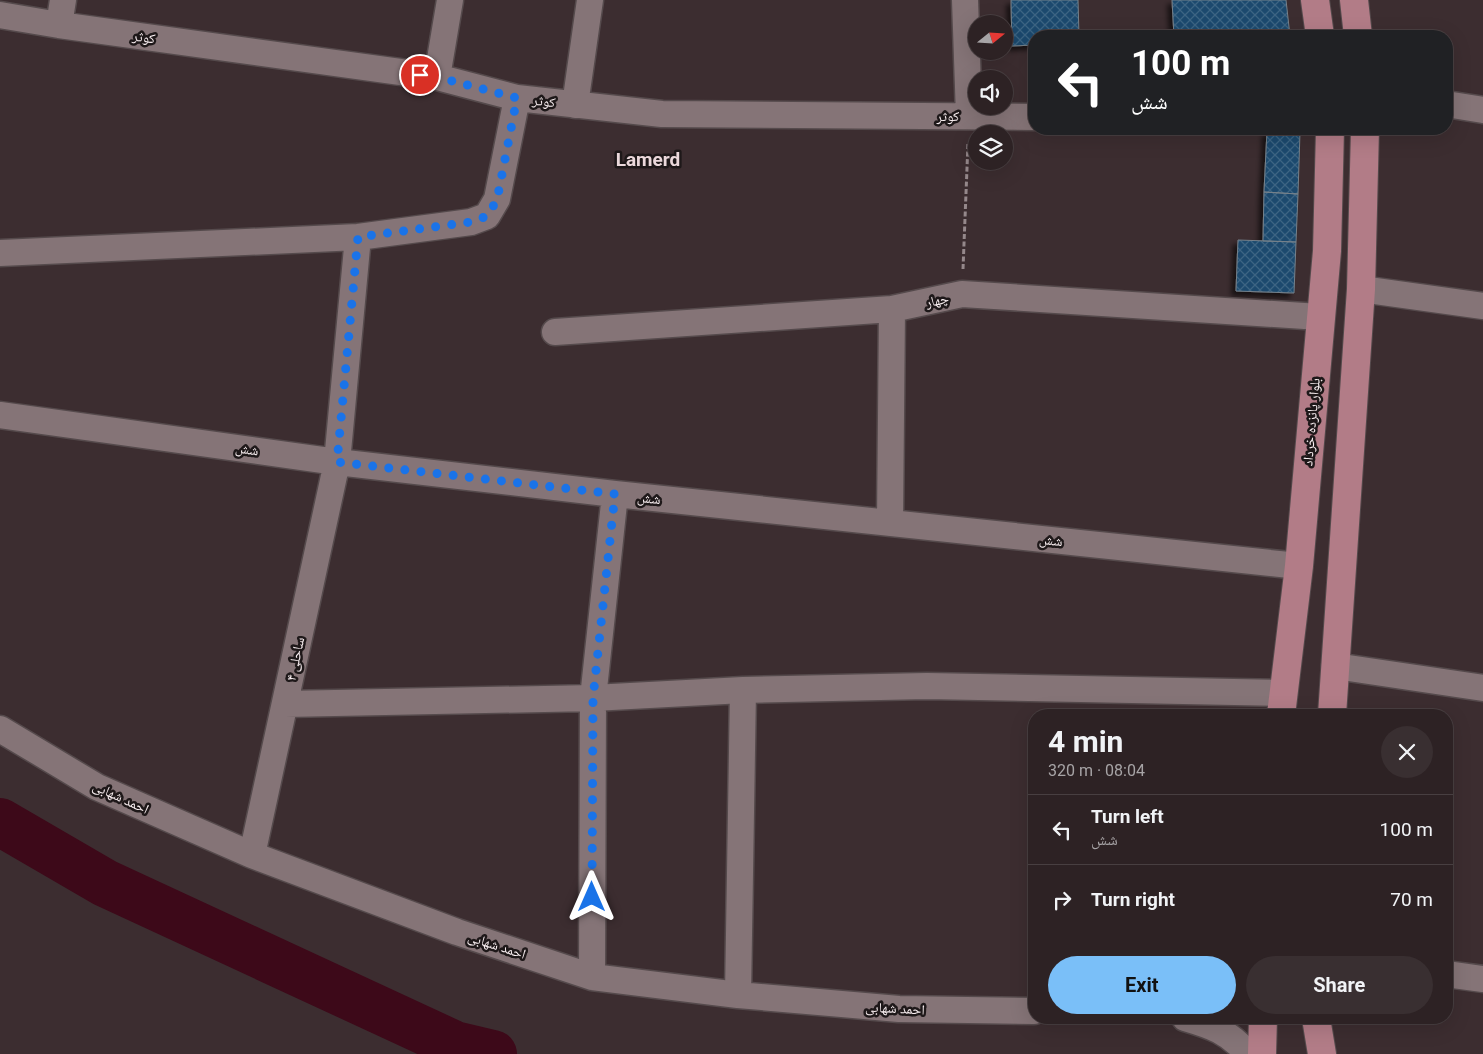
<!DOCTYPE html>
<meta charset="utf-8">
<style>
:root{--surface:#2d2224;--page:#392f31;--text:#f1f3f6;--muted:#a7a4a6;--line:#483f41;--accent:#7abff8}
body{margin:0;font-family:Roboto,"Noto Naskh Arabic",sans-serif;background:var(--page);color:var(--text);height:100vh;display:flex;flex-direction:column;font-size:19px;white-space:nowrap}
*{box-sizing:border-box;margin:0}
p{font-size:16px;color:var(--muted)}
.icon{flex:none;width:28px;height:28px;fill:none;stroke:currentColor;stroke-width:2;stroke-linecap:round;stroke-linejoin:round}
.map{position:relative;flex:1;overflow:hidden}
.side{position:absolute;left:1028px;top:709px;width:425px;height:315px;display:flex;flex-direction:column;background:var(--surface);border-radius:20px;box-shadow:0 5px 20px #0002,0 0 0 1px var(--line)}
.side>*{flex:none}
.top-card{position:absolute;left:1028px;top:30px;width:425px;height:105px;border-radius:20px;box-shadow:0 5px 20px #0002,0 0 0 1px var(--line);background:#202124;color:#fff;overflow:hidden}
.needle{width:32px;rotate:72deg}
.fabs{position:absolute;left:968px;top:15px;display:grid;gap:10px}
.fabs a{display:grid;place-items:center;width:45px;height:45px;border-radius:50%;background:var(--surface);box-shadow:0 5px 20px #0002,0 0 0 1px var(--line);font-size:25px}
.pin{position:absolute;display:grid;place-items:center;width:42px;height:42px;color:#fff;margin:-21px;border:2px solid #fff;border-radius:50%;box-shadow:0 1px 5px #0007}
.me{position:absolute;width:55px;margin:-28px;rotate:0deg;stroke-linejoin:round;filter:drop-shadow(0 0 4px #0008)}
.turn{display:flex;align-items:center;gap:18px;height:105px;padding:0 20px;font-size:22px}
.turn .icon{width:65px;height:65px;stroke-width:2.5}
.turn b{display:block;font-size:35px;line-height:42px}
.round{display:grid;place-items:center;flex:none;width:52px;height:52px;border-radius:26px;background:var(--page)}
.head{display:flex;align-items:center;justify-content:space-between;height:85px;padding:0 20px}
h1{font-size:30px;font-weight:700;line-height:38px}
.primary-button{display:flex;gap:10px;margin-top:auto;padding:10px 20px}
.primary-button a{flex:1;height:58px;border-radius:30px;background:var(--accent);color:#111;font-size:20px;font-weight:700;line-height:58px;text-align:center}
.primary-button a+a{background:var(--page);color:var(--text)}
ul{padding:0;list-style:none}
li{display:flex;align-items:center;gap:15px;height:70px;padding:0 20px;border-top:1px solid var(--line)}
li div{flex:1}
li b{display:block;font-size:19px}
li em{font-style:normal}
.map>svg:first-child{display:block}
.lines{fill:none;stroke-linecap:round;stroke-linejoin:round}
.river{stroke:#3d0919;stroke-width:48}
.building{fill:url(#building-cross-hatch);stroke:#75818b;filter:url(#shadow)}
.minor-casing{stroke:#554a4c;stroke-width:29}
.major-casing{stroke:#554a4c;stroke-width:30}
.path{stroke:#95888b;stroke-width:3;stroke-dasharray:5 2.5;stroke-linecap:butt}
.minor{stroke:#857477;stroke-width:26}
.major{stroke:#b27c87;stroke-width:28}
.route{stroke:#1a73e8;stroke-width:9;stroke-dasharray:0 16.2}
.labels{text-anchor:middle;stroke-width:5;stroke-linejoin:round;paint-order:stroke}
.street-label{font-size:14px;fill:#f8eef0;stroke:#1e1819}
.district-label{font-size:19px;font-weight:bold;fill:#ebd8db;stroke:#1e1819}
</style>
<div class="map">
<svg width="1483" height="1054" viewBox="0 0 1483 1054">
<defs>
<pattern id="building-cross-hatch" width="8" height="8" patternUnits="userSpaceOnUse" patternTransform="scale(1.25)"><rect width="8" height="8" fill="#1a4a6e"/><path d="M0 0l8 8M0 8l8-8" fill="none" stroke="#3c6483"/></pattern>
<filter id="shadow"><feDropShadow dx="-4.5" dy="4.5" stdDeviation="2.5" flood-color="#0009"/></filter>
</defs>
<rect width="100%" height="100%" fill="#3c2d30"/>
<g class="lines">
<!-- river -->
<path class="river" d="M0 822 105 883 455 1045 493 1054"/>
</g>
<!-- building -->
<path class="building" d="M1011 0H1078L1079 36H1034V45L1012 46Z
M1172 0H1286L1290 36H1174Z
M1267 131 1300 132 1298 194 1264 192Z
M1264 192 1298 194 1296 242 1263 241Z
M1238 240 1296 242 1294 293 1236 291Z"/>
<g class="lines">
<defs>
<path id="minor" d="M965 0 969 116
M0 15 59 25 437 77 517 98 662 114 1034 117
M59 25 63 0
M437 77 450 0
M1446 104 1483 110
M575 105 590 0
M0 253 358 237 471 222 487 216 497 199 517 98
M1361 289 1483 306
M555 332 892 309 962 294 1320 317
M0 415 337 462 615 494 1299 566
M890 523 892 309
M1335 666 1483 688
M285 704 593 698 743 690 927 686 1282 693
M0 729 97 787 252 855 457 932 592 977 738 995 899 1009 1034 1011
M252 855 337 462 358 237
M1446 974 1483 979
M592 977 593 698 615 494
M738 995 743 690
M1185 1018C1212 1026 1228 1031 1248 1054"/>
<path id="major" d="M1315 0 1320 36
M1354 0 1358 36
M1281 715 1299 566 1327 251 1330 129
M1332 715 1361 289 1365 129
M1316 1018 1322 1054
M1262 1054 1263 1018"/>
</defs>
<!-- minor casing -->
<use href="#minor" class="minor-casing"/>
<!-- major casing -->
<use href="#major" class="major-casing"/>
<!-- path -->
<path class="path" d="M963 269 968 143"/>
<!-- minor -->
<use href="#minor" class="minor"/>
<!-- major -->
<use href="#major" class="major"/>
</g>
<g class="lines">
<!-- route -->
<path class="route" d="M420 75 437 77 517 98 497 200 487 216 471 222 358 237 337 462 615 494 593 698 592 897"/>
</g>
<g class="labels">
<!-- street labels -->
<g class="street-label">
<text transform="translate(144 37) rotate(8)" y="5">کوثر</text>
<text transform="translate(544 101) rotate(7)" y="5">کوثر</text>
<text x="948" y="121">کوثر</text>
<text transform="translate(937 300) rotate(-12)" y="5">چهار</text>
<text transform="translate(1311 422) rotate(-85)" y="5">بلوار پانزده خرداد</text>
<text transform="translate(247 449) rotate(8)" y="5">شش</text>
<text transform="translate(649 498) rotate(6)" y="5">شش</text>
<text transform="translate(1051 540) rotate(6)" y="5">شش</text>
<text transform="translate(295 659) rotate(-78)" y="5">ساحلی ۴</text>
<text transform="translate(121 797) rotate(25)" y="5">احمد شهابی</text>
<text transform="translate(497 945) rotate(18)" y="5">احمد شهابی</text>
<text transform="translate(895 1008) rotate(3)" y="5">احمد شهابی</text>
</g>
<!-- district labels -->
<g class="district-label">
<text x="648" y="166">Lamerd</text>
</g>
</g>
</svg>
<div class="fabs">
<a><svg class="needle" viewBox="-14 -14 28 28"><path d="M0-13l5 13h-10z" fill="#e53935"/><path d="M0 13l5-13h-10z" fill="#a7a4a6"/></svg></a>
<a><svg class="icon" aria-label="sound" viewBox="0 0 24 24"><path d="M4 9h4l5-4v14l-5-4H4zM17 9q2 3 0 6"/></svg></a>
<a><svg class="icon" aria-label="layers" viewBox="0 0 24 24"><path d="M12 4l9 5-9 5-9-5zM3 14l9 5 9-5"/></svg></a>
</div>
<div class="pin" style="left:420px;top:75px;background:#d93025"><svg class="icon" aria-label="arrive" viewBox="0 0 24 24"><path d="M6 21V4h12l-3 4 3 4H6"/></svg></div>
<svg class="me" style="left:592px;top:897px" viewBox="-20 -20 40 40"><path d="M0-17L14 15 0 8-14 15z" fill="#1a73e8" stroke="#fff" stroke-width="4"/></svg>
<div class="top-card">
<div class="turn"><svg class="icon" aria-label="left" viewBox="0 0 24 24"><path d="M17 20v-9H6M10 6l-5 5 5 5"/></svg><div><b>100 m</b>شش</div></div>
</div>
<section class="side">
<div class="head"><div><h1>4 min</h1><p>320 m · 08:04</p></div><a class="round"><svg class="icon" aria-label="close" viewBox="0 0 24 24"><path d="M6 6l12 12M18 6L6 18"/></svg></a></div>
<ul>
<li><svg class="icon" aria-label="left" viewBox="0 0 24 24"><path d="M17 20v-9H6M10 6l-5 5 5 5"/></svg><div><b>Turn left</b><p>شش</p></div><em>100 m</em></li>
<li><svg class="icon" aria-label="right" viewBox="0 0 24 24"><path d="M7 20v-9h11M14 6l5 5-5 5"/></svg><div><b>Turn right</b></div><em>70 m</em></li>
</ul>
<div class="primary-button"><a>Exit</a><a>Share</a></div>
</section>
</div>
